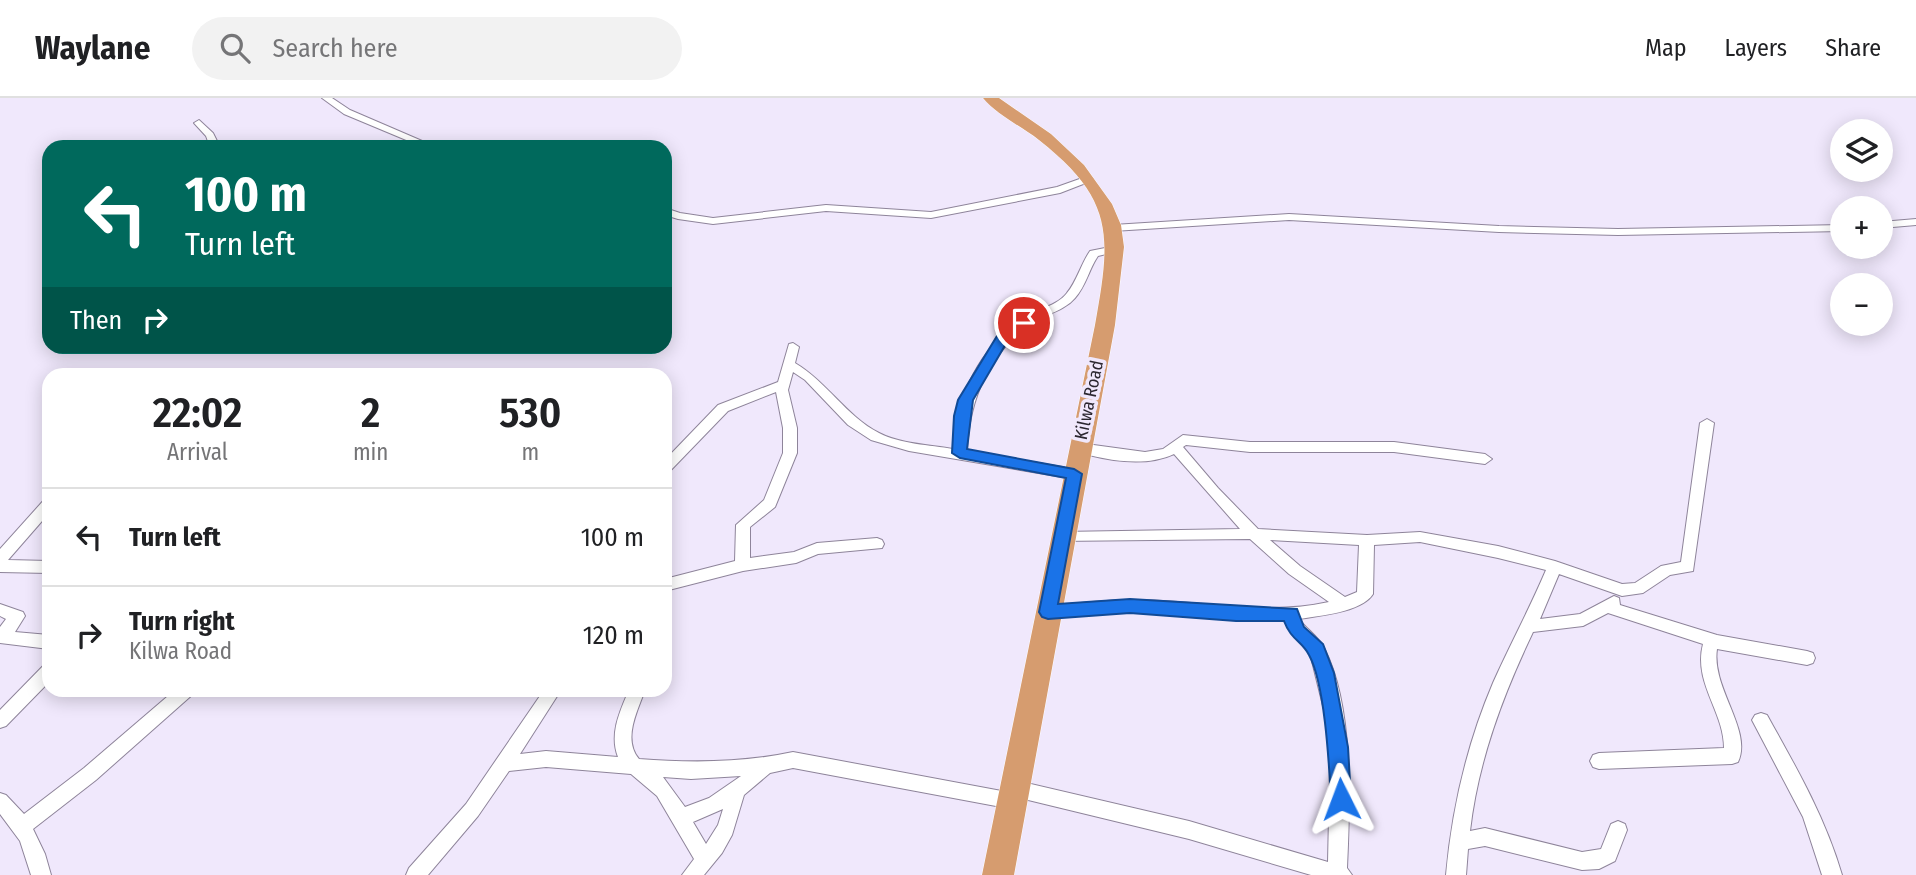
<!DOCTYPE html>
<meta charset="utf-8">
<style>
:root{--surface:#fff;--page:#f2f2f2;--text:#202124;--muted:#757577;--line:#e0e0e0}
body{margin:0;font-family:"Fira Sans Condensed",sans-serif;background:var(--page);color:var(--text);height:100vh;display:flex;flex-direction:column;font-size:26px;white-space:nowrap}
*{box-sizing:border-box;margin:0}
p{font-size:23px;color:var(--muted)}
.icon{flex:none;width:38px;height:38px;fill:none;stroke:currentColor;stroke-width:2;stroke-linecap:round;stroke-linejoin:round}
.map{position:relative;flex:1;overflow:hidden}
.sheet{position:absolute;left:42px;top:270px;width:630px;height:329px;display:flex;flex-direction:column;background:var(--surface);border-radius:21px;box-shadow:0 4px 18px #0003}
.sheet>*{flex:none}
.guide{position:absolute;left:42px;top:42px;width:630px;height:214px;border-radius:21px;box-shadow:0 4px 18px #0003;background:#00695c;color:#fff;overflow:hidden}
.buttons{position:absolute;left:1830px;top:21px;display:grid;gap:14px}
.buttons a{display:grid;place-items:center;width:63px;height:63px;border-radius:50%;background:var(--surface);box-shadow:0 4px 18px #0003;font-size:35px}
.pin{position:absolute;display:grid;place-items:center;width:60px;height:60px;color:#fff;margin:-30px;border:4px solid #fff;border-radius:50%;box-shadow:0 2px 7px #0007}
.me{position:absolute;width:77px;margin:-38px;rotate:357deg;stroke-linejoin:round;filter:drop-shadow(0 0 5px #0008)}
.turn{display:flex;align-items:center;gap:24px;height:147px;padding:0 28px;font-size:32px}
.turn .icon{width:91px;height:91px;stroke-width:2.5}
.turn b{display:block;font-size:49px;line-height:60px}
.then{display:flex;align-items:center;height:66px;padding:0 28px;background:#0003;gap:14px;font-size:26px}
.eta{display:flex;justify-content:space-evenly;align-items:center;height:119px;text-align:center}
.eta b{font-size:42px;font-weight:600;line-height:49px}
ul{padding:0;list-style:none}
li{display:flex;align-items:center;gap:21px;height:98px;padding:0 28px;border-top:2px solid var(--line)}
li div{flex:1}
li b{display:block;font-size:26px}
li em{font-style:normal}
header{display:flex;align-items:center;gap:42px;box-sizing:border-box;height:98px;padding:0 35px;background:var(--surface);border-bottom:2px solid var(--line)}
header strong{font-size:33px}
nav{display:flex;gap:38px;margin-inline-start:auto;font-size:24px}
.search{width:490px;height:63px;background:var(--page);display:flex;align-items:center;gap:18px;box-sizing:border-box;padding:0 24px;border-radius:38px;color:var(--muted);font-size:26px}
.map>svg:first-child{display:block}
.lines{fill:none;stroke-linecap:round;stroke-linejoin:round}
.minor-casing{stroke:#8e849a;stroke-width:2}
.trunk-casing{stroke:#fff;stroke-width:1}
.minor{fill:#fff;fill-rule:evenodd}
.trunk{fill:#d69c6f;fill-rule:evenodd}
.route{fill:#1a73e8;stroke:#114b97;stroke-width:2}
.labels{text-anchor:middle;stroke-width:7;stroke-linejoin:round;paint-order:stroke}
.street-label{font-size:18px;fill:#2b2730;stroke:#f0e8fc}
</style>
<header>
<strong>Waylane</strong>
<div class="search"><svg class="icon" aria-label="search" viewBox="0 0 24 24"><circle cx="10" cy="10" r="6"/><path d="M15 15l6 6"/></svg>Search here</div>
<nav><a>Map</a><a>Layers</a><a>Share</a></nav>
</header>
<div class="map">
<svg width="1916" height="777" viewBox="0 0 1916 777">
<rect width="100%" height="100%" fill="#f0e8fc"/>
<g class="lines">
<defs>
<path id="minor" d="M322 0H332L350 12 436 49H423L344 16Z
M199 22 213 35 220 49H210L206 38 194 25Z
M1088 78 1093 81 1091 83 1060 95 931 120 826 113 713 126 678 121 665 117V110L680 115 713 120 826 107 931 114 1057 89Z
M1289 116 1499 128 1618 131 1843 127V133L1618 137 1499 134 1289 122 1113 133 1108 130 1113 127Z
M1916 121V127L1881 130V124Z
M1115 148 1119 149V153L1098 158C1089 171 1086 188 1075 200 1064 213 1046 216 1033 224 989 254 969 301 967 353L1074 371 1081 376 1079 379 1074 381 909 353 871 342 848 327 805 282 793 274 788 292 797 330V355L775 409 750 429V460L794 454 817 445 877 440 882 442 884 446 882 450 818 456 796 465 743 473 665 493V481L735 463 736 427 764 402 783 355V330L776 294 728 313 670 373 665 375V362L718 307 778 284 789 246 793 245 799 249 795 265C827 284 846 318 879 335 900 346 930 347 953 351 956 298 980 249 1025 219 1038 211 1057 208 1067 195 1077 183 1081 166 1090 153Z
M1707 321 1714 325 1693 473 1670 477 1643 495 1622 498 1559 476 1540 521 1580 516 1614 498 1619 500 1620 507 1717 537 1807 553 1813 555 1815 560 1813 565 1807 567 1717 551C1711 590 1753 632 1738 664L1732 666 1599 671 1593 669 1590 663 1593 657 1599 655 1724 650C1724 613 1693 585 1703 546L1608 515 1583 528 1533 534C1503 597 1478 663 1470 733L1485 730 1582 754 1601 751 1611 726 1618 723 1625 726 1627 732 1615 763 1599 771 1582 772 1485 748 1468 751 1466 777H1446C1452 711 1467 646 1493 585 1510 547 1530 510 1546 472L1498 460 1420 444 1374 447 1373 496C1362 514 1319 518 1299 521 1307 532 1318 538 1324 550 1354 608 1350 706 1347 770L1352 777H1311L1189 741 1020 700 1021 703 1018 709 1012 711 793 670 770 675 744 697 732 737 722 755 704 777H682L694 761 657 698 631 676 546 669 509 673 478 718 428 777H406L409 770 466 706 544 592H561L520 656 546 653 618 659C609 636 620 613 629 592H645C638 612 622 641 639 661 691 665 742 665 793 654L1007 694 1005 690 1008 684 1014 682 1189 723 1328 764 1330 672 1326 620 1310 555 1292 535 1284 522H1236L1130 514 1048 520 1042 518 1040 514 1042 510 1048 508C1075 506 1102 502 1129 502 1196 501 1262 519 1329 504L1289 476 1250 441 1057 443 1055 439 1057 435 1062 434 1240 431 1174 356C1144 370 1105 362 1074 353L1072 350 1074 347 1079 345 1145 354 1163 351 1183 337 1250 344H1394L1485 356 1492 361 1485 366 1394 354H1250L1186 347 1183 349 1218 390 1258 431 1367 437 1420 434 1498 448 1555 463 1622 486 1635 485 1661 468 1681 464 1700 325ZM1270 442 1359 447 1357 494 1345 499 1300 468ZM741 678 709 700 685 709 663 679 691 681ZM723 711 718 727 706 746 693 724Z
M49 401V415L8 462 49 463V475L0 474V451L44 402Z
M0 506 23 514 25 518 15 534 49 537V551L0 545V529L6 521 0 518Z
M49 566V584L6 628 0 630V612L43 568Z
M175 592H194L192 597 96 682 33 731 45 756 51 777H31L20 743 0 716V695L6 697 24 716 84 670Z
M1761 615 1767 617C1796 669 1825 719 1842 777H1822L1803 719 1752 622 1755 617Z"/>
<path id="trunk" d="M983 0H999L1051 36 1084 67 1112 106 1121 127 1124 149 1115 227 1014 777H982L1095 227C1111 138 1115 102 1039 42 1021 28 997 17 983 0Z"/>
</defs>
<!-- minor casing -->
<use href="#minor" class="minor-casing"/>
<!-- trunk casing -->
<use href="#trunk" class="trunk-casing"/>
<!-- minor -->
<use href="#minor" class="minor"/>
<!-- trunk -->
<use href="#trunk" class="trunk"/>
</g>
<!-- route -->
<path class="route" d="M1024 221 1031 225 1007 244 973 302 967 351 1074 371 1082 376 1058 506 1130 501 1297 511 1304 529 1323 546 1334 575 1348 649 1351 701 1348 707 1341 710 1334 707 1331 701C1329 666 1325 586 1309 557 1302 543 1291 542 1284 523H1236L1130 515 1048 521 1042 519 1039 514 1066 380 960 360 952 355 954 318 958 302 997 238Z"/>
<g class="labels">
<!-- street labels -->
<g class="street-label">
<text transform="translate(1089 302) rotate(-78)" y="6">Kilwa Road</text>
</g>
</g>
</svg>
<div class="buttons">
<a><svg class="icon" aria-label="layers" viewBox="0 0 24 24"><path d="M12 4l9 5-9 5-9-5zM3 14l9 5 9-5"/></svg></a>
<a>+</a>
<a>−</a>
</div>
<div class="pin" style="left:1024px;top:225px;background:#d93025"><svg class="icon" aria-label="arrive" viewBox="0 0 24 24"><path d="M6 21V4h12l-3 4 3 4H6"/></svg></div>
<svg class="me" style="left:1341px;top:701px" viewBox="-20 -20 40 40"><path d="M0-17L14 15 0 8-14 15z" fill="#1a73e8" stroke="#fff" stroke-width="4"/></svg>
<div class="guide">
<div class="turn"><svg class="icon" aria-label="left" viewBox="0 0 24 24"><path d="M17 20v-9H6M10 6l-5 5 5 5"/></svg><div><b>100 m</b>Turn left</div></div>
<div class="then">Then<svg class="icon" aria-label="right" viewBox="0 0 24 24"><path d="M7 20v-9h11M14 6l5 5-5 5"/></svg></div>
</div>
<section class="sheet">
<div class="eta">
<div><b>22:02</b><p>Arrival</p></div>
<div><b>2</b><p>min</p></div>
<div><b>530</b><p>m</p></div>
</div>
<ul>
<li><svg class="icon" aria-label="left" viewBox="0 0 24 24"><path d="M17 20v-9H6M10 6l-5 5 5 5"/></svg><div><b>Turn left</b></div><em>100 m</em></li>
<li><svg class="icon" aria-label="right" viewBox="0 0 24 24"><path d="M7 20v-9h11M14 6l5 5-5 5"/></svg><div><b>Turn right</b><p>Kilwa Road</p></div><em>120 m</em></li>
</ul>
</section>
</div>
